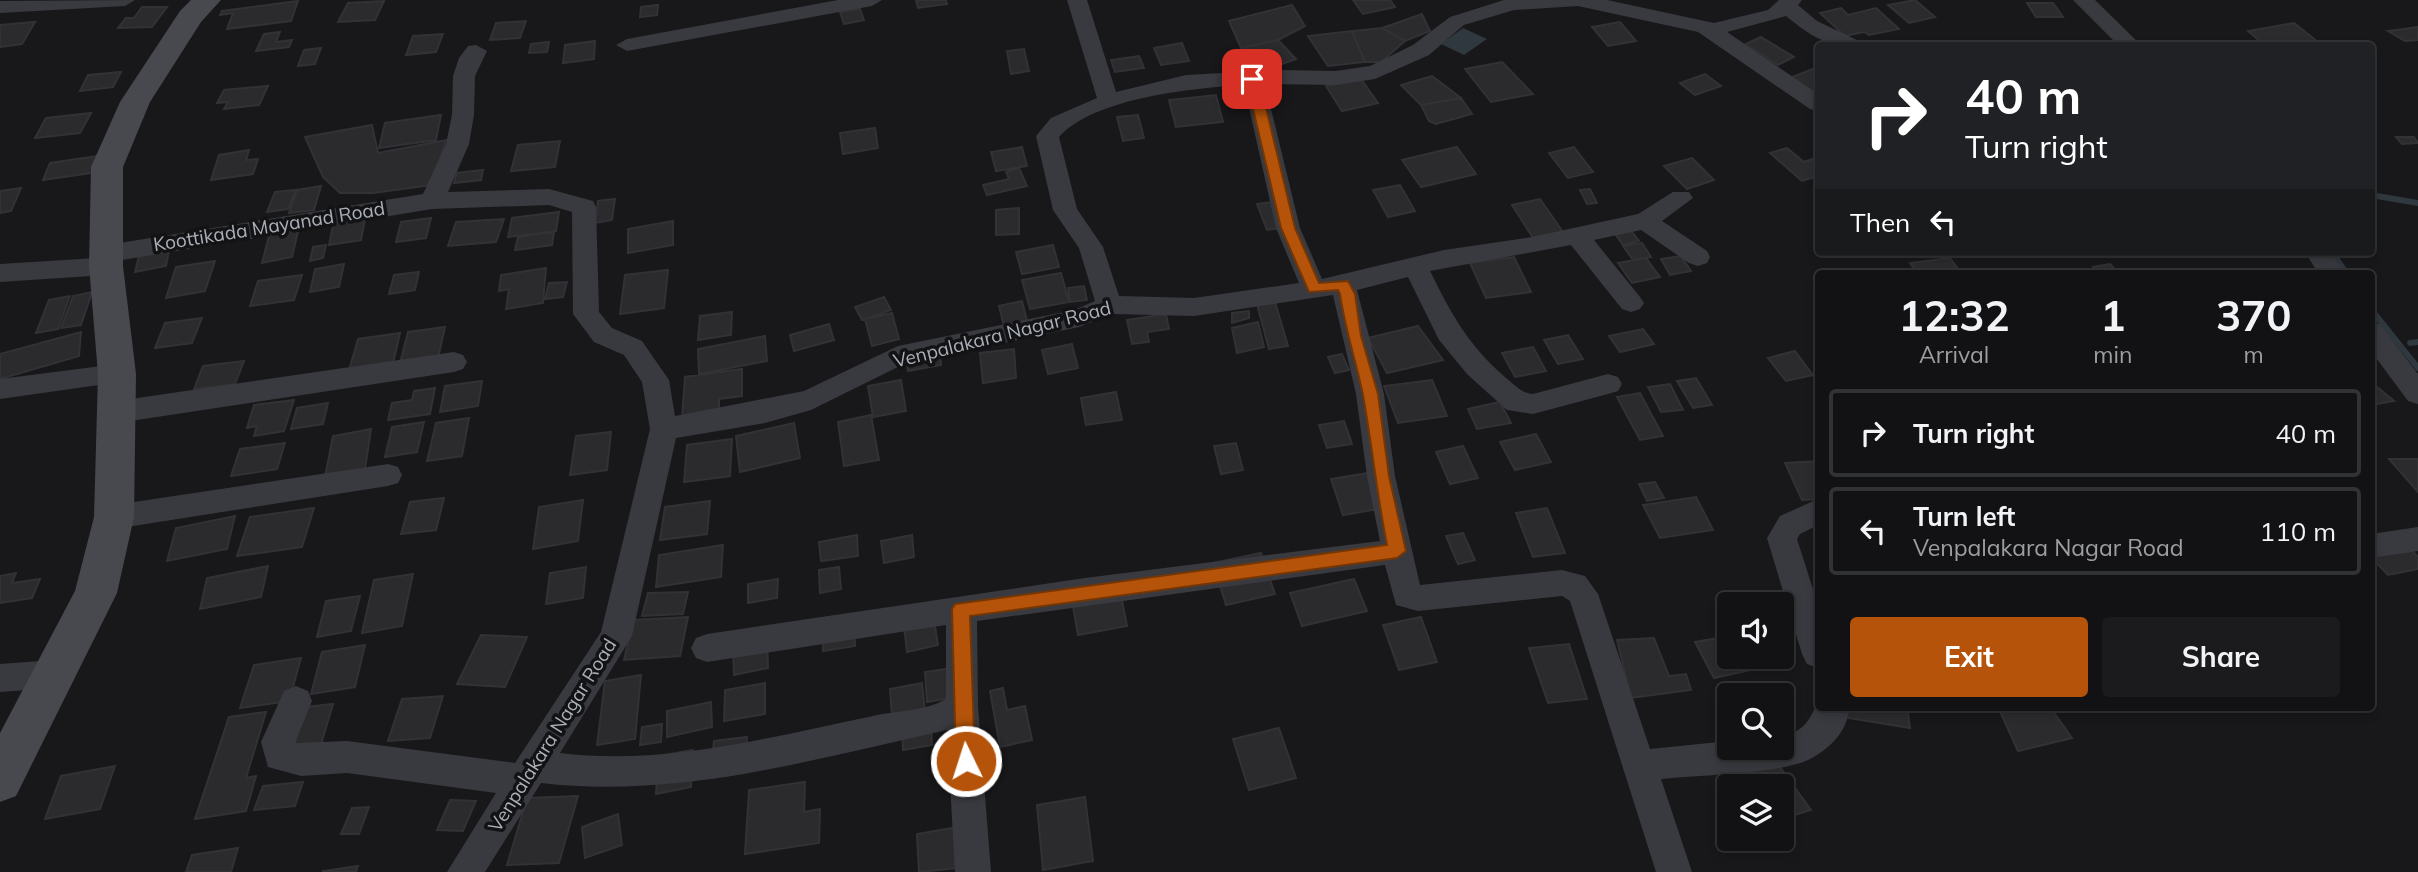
<!DOCTYPE html>
<style>
:root{--surface:#121214;--page:#1b1b1d;--text:#f1f3f6;--muted:#9c9ea0;--line:#313234;--accent:#b45309}
body{margin:0;font-family:Mulish,sans-serif;background:var(--page);color:var(--text);height:100vh;display:flex;flex-direction:column;font-size:26px;white-space:nowrap}
*{box-sizing:border-box;margin:0}
p{font-size:23px;color:var(--muted)}
.icon{flex:none;width:38px;height:38px;fill:none;stroke:currentColor;stroke-width:2;stroke-linecap:round;stroke-linejoin:round}
.map{position:relative;flex:1;overflow:hidden}
.details{position:absolute;left:1815px;top:270px;width:560px;height:441px;display:flex;flex-direction:column;background:var(--surface);border-radius:7px;box-shadow:0 4px 10px #0003,0 0 0 2px var(--line)}
.details>*{flex:none}
.banner{position:absolute;left:1815px;top:42px;width:560px;height:214px;border-radius:7px;box-shadow:0 4px 10px #0003,0 0 0 2px var(--line);background:#202124;color:#fff;overflow:hidden}
.controls{position:absolute;left:1717px;top:592px;display:grid;gap:14px}
.controls a{display:grid;place-items:center;width:77px;height:77px;border-radius:7px;background:var(--surface);box-shadow:0 4px 10px #0003,0 0 0 2px var(--line);font-size:35px}
.pin{position:absolute;display:grid;place-items:center;width:60px;height:60px;color:#fff;margin:-30px;border-radius:14px;box-shadow:0 4px 10px #0006}
.me{position:absolute;width:77px;margin:-38px;rotate:356deg;stroke-linejoin:round;filter:drop-shadow(0 0 5px #0008)}
.turn{display:flex;align-items:center;gap:24px;height:147px;padding:0 35px;font-size:32px}
.turn .icon{width:91px;height:91px;stroke-width:2.5}
.turn b{display:block;font-size:49px;line-height:60px}
.then{display:flex;align-items:center;height:66px;padding:0 35px;background:#0003;gap:14px;font-size:26px}
.eta{display:flex;justify-content:space-evenly;align-items:center;height:119px;text-align:center}
.eta b{font-size:42px;font-weight:700;line-height:49px}
.action{display:flex;gap:14px;margin-top:auto;padding:14px 35px}
.action a{flex:1;height:80px;border-radius:7px;background:var(--accent);color:#fff;font-size:28px;font-weight:700;line-height:80px;text-align:center}
.action a+a{background:var(--page);color:var(--text)}
ul{padding:0;list-style:none}
li{display:flex;align-items:center;gap:21px;height:88px;margin:0 14px 10px;padding:0 21px;border:4px solid var(--line);border-radius:7px}
li div{flex:1}
li b{display:block;font-size:26px}
li em{font-style:normal}
.map>svg:first-child{display:block}
.water{fill:#2e383e}
.lines{fill:none;stroke-linecap:round;stroke-linejoin:round}
.stream{stroke:#2e383e;stroke-width:6}
.building{fill:#2b2b2e;stroke:#323236;stroke-width:2}
.street{fill:#393a3f;fill-rule:evenodd}
.secondary{fill:#47494f;fill-rule:evenodd}
.route{fill:#b45309;stroke:#753606;stroke-width:2}
.labels{text-anchor:middle;stroke-width:7;stroke-linejoin:round;paint-order:stroke}
.street-label{font-size:19px;fill:#aab0b9;stroke:#131315}
</style>
<div class="map">
<svg width="2418" height="872" viewBox="0 0 2418 872">
<rect width="100%" height="100%" fill="#18181a"/>
<!-- water -->
<path class="water" d="M1463 28 1487 39 1464 55 1441 44Z"/>
<g class="lines">
<!-- stream -->
<path class="stream" d="M2371 195 2418 203
M2332 252 2346 273
M2371 309 2418 368
M2410 343 2418 342"/>
</g>
<!-- building -->
<path class="building" d="M916 0H946L947 4 918 8Z
M1353 0H1390L1395 7 1363 14Z
M1915 0 1935 17 1909 23 1888 5Z
M298 1 291 21 227 29 233 13 220 15 222 11Z
M384 1 375 20 338 22 348 3Z
M2027 3H2053L2063 17H2036Z
M658 5 657 15 640 17 641 7Z
M1292 5 1305 26 1278 40 1241 48 1229 21Z
M142 7H167L152 27 118 28 126 18H134Z
M1841 8 1848 15 1876 8 1899 29 1869 35 1864 32 1845 36 1820 13Z
M860 9 864 20 844 24 840 12Z
M1422 14 1430 31 1405 41 1382 28Z
M526 21 520 38 490 40 496 23Z
M35 22 22 44 0 47V25Z
M1620 22 1636 41 1608 46 1592 27Z
M2294 23 2323 46H2266L2248 31Z
M2418 27V40L2405 41 2388 31Z
M1382 28 1405 41 1381 62H1365L1352 31Z
M1352 31 1365 62 1328 66 1308 36Z
M280 32 276 42 292 40 289 47 256 51 264 34Z
M443 34 436 52 406 55 413 36Z
M1761 37 1794 57 1778 65 1746 44Z
M1278 40 1296 59 1256 73 1241 48Z
M595 41 594 59 563 63 565 45Z
M549 42 547 52 529 53 531 44Z
M1182 43 1189 61 1161 65 1154 48Z
M321 48 315 64 298 66 304 50Z
M1024 49 1029 71 1011 74 1007 51Z
M1139 56 1144 68 1115 72 1111 60Z
M1502 62 1533 94 1491 102 1465 69Z
M1818 67V97L1792 77Z
M121 72 113 87 80 91 88 75Z
M1705 74 1721 86 1695 95 1680 83Z
M1432 76 1461 98 1421 105 1401 85Z
M1361 79 1378 103 1342 111 1326 86Z
M268 86 259 105 224 109 228 102 217 103 224 90Z
M1216 95 1223 122 1176 127 1169 100Z
M1461 98 1472 114 1436 124 1429 121 1421 105Z
M91 113 80 133 35 138 46 118Z
M441 115 436 140 379 148 385 123Z
M1138 115 1144 138 1123 141 1117 117Z
M372 125 378 153 446 140 431 185 373 193H340L323 177 305 137Z
M875 128 878 148 843 154 840 133Z
M2396 137H2414L2418 143 2402 144Z
M560 141 555 167 511 171 518 145Z
M1022 147 1027 166 996 171 991 152Z
M1457 147 1476 174 1421 187 1402 160Z
M1574 147 1593 172 1568 178 1549 153Z
M1787 148 1804 162 1818 157V176L1802 181 1770 153Z
M249 150 246 160 258 159 253 174 211 180 219 155Z
M98 156 91 173 43 180 50 163Z
M1692 158 1714 180 1687 189 1664 166Z
M1019 168 1027 186 987 195 983 185 1009 179 1006 172Z
M483 170 481 180 454 183 457 173Z
M1400 185 1415 211 1388 217 1373 190Z
M321 186 314 210 289 213 297 190Z
M21 188 11 211 0 213V191Z
M1590 189 1597 203 1587 204 1580 190Z
M296 190 288 209 267 212 275 192Z
M615 199 612 220 595 223 598 201Z
M1540 199 1563 232 1533 238 1512 205Z
M1279 201 1289 227 1267 230 1257 204Z
M1019 208V234L996 235V210Z
M559 212 556 231 508 237 512 218Z
M366 214 361 240 329 245 334 220Z
M431 218 426 238 396 242 401 222Z
M504 219 496 242 448 246 456 222Z
M673 221V245L628 253V229Z
M299 227 292 257 262 263 270 232Z
M1629 228 1639 241 1623 245 1613 231Z
M554 232 552 245 515 250 518 237Z
M1642 243 1651 257 1633 260 1623 246Z
M326 245 323 258 310 261 313 247Z
M1053 245 1059 267 1022 274 1016 252Z
M170 246 166 266 135 272 140 252Z
M1681 256 1691 271 1670 275 1661 259Z
M1514 257 1531 292 1486 298 1470 263Z
M1646 258 1660 277 1632 283 1618 263Z
M1950 258 1961 273H1917L1910 263Z
M215 261 205 291 166 298 176 267Z
M344 264 339 287 310 292 315 269Z
M2110 264 2118 273H2099L2093 267Z
M546 268 543 303 506 309 509 289 499 291 501 275Z
M668 270 664 308 620 314 625 275Z
M419 272 415 290 389 294 394 275Z
M1061 273 1069 302 1030 309 1022 280Z
M302 275 294 300 250 306 258 281Z
M567 282 563 297 545 299 549 283Z
M1084 286 1087 300 1070 302 1068 288Z
M92 292 81 325 61 328 73 296Z
M70 296 58 329 36 333 49 300Z
M884 297 891 310 862 320 855 307Z
M1022 301 1027 321 1004 326 999 306Z
M1275 302 1288 346 1269 349 1257 304Z
M1249 311V318L1232 323V313Z
M732 312 731 335 698 340 700 316Z
M892 313 899 339 872 346 865 319Z
M1166 314 1169 329 1147 332 1149 342 1132 344 1127 320Z
M202 318 192 343 155 348 165 323Z
M1258 322 1264 347 1237 353 1232 328Z
M829 324 834 340 794 351 790 335Z
M1418 326 1443 360 1387 373 1368 338Z
M445 327 438 358 400 363 408 332Z
M1643 329 1654 344 1620 352 1609 336Z
M81 332 79 356 0 379V354Z
M400 333 392 368 348 374 358 339Z
M1568 335 1583 359 1558 364 1544 340Z
M765 336 767 361 699 374 698 349Z
M1072 344 1078 368 1048 374 1042 350Z
M1533 347 1546 371 1515 377 1502 353Z
M1014 349 1016 378 983 383 980 353Z
M1795 351 1813 375 1786 381 1768 358Z
M940 353 941 365 908 371 906 358Z
M1342 354 1349 370 1335 373 1328 357Z
M244 361 235 384 194 389 203 366Z
M742 369V396L719 399V413L682 418 685 377Z
M1696 378 1712 405 1693 408 1677 381Z
M901 380 906 411 873 417 868 386Z
M1432 380 1447 416 1398 423 1384 386Z
M482 381 478 406 440 412 445 386Z
M2371 382 2394 401 2371 405Z
M1670 384 1683 410 1661 412 1648 387Z
M435 388 430 414 388 420 392 403 412 400 414 391Z
M1116 392 1122 420 1086 425 1081 398Z
M1640 393 1663 436 1640 440 1617 397Z
M294 400 284 431 254 436 257 426 247 428 254 405Z
M1500 402 1511 423 1477 429 1468 409Z
M328 403 323 424 291 429 297 408Z
M871 415 879 460 844 466 838 422Z
M469 418 462 456 427 461 436 423Z
M1344 421 1352 444 1327 448 1319 425Z
M424 422 417 452 385 457 392 427Z
M794 423 800 458 740 472 736 436Z
M371 429 365 469 325 477 333 436Z
M611 432 607 470 570 475 576 436Z
M1536 434 1551 462 1515 470 1500 442Z
M732 439 730 476 684 482 687 445Z
M285 443 277 469 231 476 240 449Z
M1236 443 1243 470 1221 474 1214 446Z
M1463 446 1478 478 1450 484 1436 452Z
M2389 459H2418V492Z
M1818 461V499L1802 500 1785 463Z
M1386 470 1384 508 1343 515 1331 479Z
M1655 482 1664 498 1647 501 1639 484Z
M1696 497 1713 530 1660 538 1643 505Z
M444 498 436 530 401 534 410 502Z
M583 500 578 541 533 549 539 507Z
M710 501 707 534 660 540 665 507Z
M314 508 302 547 237 556 250 517Z
M1547 508 1565 553 1533 557 1516 513Z
M235 516 227 549 167 561 176 528Z
M1463 533 1475 560 1458 564 1446 536Z
M857 535 858 556 821 561 819 542Z
M912 535 914 557 884 563 881 541Z
M723 545 721 577 656 587 659 555Z
M2409 547 2418 557V569L2388 575 2371 557Z
M1261 553 1275 594 1226 605 1213 563Z
M268 566 261 597 200 609 207 578Z
M586 567 583 598 546 604 550 573Z
M839 567 841 589 820 593 819 570Z
M16 573 12 583 40 579 32 598 0 603V576Z
M413 574 402 626 362 633 374 580Z
M1117 575 1127 626 1078 635 1069 583Z
M778 579 777 598 748 603V584Z
M1354 579 1367 611 1302 626 1290 593Z
M688 592 683 614 642 616 648 593Z
M360 596 351 631 317 637 326 601Z
M854 615 855 646 823 651 824 620Z
M688 617 680 656 624 660 633 620Z
M1421 617 1437 662 1399 670 1383 625Z
M934 620 938 645 907 652 904 626Z
M481 635 527 637 505 687 457 684Z
M1729 636V656H1743L1750 670 1714 678 1695 642Z
M767 638 768 668 734 675 733 645Z
M1654 638 1669 676 1686 674 1691 690 1631 698 1617 640Z
M1569 644 1587 699 1548 703 1529 648Z
M365 645 355 687 311 694 322 652Z
M301 658 289 701 240 708 254 665Z
M953 668 956 697 927 702 925 672Z
M641 675 635 739 597 745 605 681Z
M765 683V714L724 721 725 690Z
M922 683 925 711 892 717 890 689Z
M1003 688 1007 710 1025 706 1032 740 1000 747 990 691Z
M443 696 430 738 388 741 402 699Z
M711 702 712 727 667 737V711Z
M333 704 319 751 291 755 306 707Z
M1847 707H1907L1910 728 1848 718Z
M1998 707H2050L2072 738 2018 751Z
M266 712 246 778 256 776 246 811 195 819 229 717Z
M931 721 932 745 903 750 902 726Z
M662 724 661 742 640 745 642 727Z
M1279 728 1296 778 1249 790 1233 739Z
M747 737 745 773 710 778 714 741Z
M693 750 691 787 656 794 658 756Z
M1774 759 1811 810 1782 819V786H1739L1729 771Z
M115 766 100 809 45 819 61 776Z
M303 782 295 806 254 810 263 786Z
M805 782 804 812 820 809 819 843 745 854 749 790Z
M578 796 559 863 507 865 527 798Z
M1085 797 1093 861 1043 870 1037 805Z
M450 800 476 801 463 831 437 830Z
M369 807 359 834H341L352 808Z
M618 814 622 845 585 858 582 827Z
M964 826 967 867 919 872 917 834Z
M238 848 231 872H186L192 855Z
M358 866 356 872H323V871Z"/>
<g class="lines">
<!-- street -->
<path class="street" d="M135 0 125 6 0 13V1Z
M838 0H882L872 6 627 51 616 45 627 39Z
M1067 0H1087L1116 92 1186 75 1277 70 1336 71 1370 66 1413 45 1450 17 1504 0H1607L1714 23 1768 10 1779 0H1802L1798 5 1817 21 1859 41 1861 46C1826 46 1813 38 1786 16L1727 32 1818 94V111L1810 109 1698 32 1578 6 1514 10 1464 25 1429 55 1375 79 1336 85 1265 84 1300 228 1322 279 1444 250 1532 237 1638 214 1673 192H1689L1693 198 1662 221 1707 251 1710 257 1707 263 1698 266 1689 263 1641 230 1594 240 1640 297 1644 303 1640 309 1631 312 1622 309 1571 245 1430 271C1452 315 1468 345 1506 378 1515 385 1521 393 1533 394L1608 374 1618 377 1622 384 1618 391 1608 394 1533 414 1507 410 1467 374 1439 340 1408 277 1357 290 1384 394 1395 476 1420 585 1562 570 1585 576 1598 594 1650 749 1729 741V747H1782V735C1804 733 1810 719 1818 701V707H1848C1851 732 1821 758 1797 764 1759 774 1701 775 1661 779L1692 872H1656L1570 601 1562 596 1418 611 1396 605 1385 565 977 621 978 706 991 872H955L947 730C815 759 678 799 541 783L485 872H447L496 793 347 773 301 776 268 767 261 742 284 691 296 686 308 691 312 701 295 743 347 741 515 763 601 632 650 429 642 382 624 355 594 342 573 314 572 212 549 205 432 209 116 261 119 266 115 272 106 275 0 282V264L97 258 95 254 98 248 107 245 423 194 446 144 452 115 453 76 459 58 468 46 476 45 487 51 475 76 474 115 469 144 448 192 549 189 593 201 596 207 599 312 612 328 642 341 669 380 675 416 804 391 898 346 1074 310 1095 301 1079 248 1053 210 1036 136 1051 118 1097 98ZM1244 85 1276 228 1299 283 1194 298 1119 296 1103 247 1077 209 1059 137C1094 98 1193 88 1244 85ZM1333 295 1356 394 1367 476 1380 541 1085 578 707 634 696 638 691 648 696 658 707 662 946 625V699C927 711 894 711 873 716 771 737 664 766 560 753L632 636 676 438 765 423 811 410 904 364 1079 327 1112 314 1194 316Z
M2073 0H2095L2142 46H2119Z
M2305 252H2330L2344 273H2318Z
M2371 322 2380 324 2418 374V404L2408 401 2371 351Z
M454 352 463 355 467 362 463 369 454 372 117 423 107 419 103 412 107 405 117 401Z
M117 364 127 367 130 374 127 381 0 399V379Z
M388 464 398 467 402 475 398 483 388 486 114 529 104 525 99 517 104 509 114 505Z
M1818 499V525L1800 534 1797 539 1818 605V668L1807 664 1802 654 1767 538 1780 516Z
M2418 527V551L2371 558V534Z
M54 660 65 664 70 674 65 684 54 688 0 692V664Z"/>
<!-- secondary -->
<path class="secondary" d="M191 0H221L201 22 150 102 123 167V266L136 374 134 517 117 593 16 796 0 802V733L75 591 94 517 98 374 89 266 91 167 120 102 180 11Z"/>
</g>
<!-- route -->
<path class="route" d="M1252 75 1259 79 1295 228 1319 283 1348 281 1355 294 1361 336 1378 394 1389 476 1406 551 1397 558 970 616 975 761 973 768 966 770 959 768 956 761 952 609 955 604 1387 545C1377 495 1372 445 1363 395 1356 361 1345 329 1340 294L1338 290 1309 292 1281 228 1246 79Z"/>
<g class="labels">
<!-- street labels -->
<g class="street-label">
<text transform="translate(269 226) rotate(-9)" y="7">Koottikada Mayanad Road</text>
<text transform="translate(1002 334) rotate(-14)" y="7">Venpalakara Nagar Road</text>
<text transform="translate(552 735) rotate(-58)" y="7">Venpalakara Nagar Road</text>
</g>
</g>
</svg>
<div class="controls">
<a><svg class="icon" aria-label="sound" viewBox="0 0 24 24"><path d="M4 9h4l5-4v14l-5-4H4zM17 9q2 3 0 6"/></svg></a>
<a><svg class="icon" aria-label="search" viewBox="0 0 24 24"><circle cx="10" cy="10" r="6"/><path d="M15 15l6 6"/></svg></a>
<a><svg class="icon" aria-label="layers" viewBox="0 0 24 24"><path d="M12 4l9 5-9 5-9-5zM3 14l9 5 9-5"/></svg></a>
</div>
<div class="pin" style="left:1252px;top:79px;background:#d93025"><svg class="icon" aria-label="arrive" viewBox="0 0 24 24"><path d="M6 21V4h12l-3 4 3 4H6"/></svg></div>
<svg class="me" style="left:966px;top:761px" viewBox="-20 -20 40 40"><circle r="17" fill="#b45309" stroke="#fff" stroke-width="3"/><path d="M0-11L8 9 0 5-8 9z" fill="#fff"/></svg>
<div class="banner">
<div class="turn"><svg class="icon" aria-label="right" viewBox="0 0 24 24"><path d="M7 20v-9h11M14 6l5 5-5 5"/></svg><div><b>40 m</b>Turn right</div></div>
<div class="then">Then<svg class="icon" aria-label="left" viewBox="0 0 24 24"><path d="M17 20v-9H6M10 6l-5 5 5 5"/></svg></div>
</div>
<section class="details">
<div class="eta">
<div><b>12:32</b><p>Arrival</p></div>
<div><b>1</b><p>min</p></div>
<div><b>370</b><p>m</p></div>
</div>
<ul>
<li><svg class="icon" aria-label="right" viewBox="0 0 24 24"><path d="M7 20v-9h11M14 6l5 5-5 5"/></svg><div><b>Turn right</b></div><em>40 m</em></li>
<li><svg class="icon" aria-label="left" viewBox="0 0 24 24"><path d="M17 20v-9H6M10 6l-5 5 5 5"/></svg><div><b>Turn left</b><p>Venpalakara Nagar Road</p></div><em>110 m</em></li>
</ul>
<div class="action"><a>Exit</a><a>Share</a></div>
</section>
</div>
